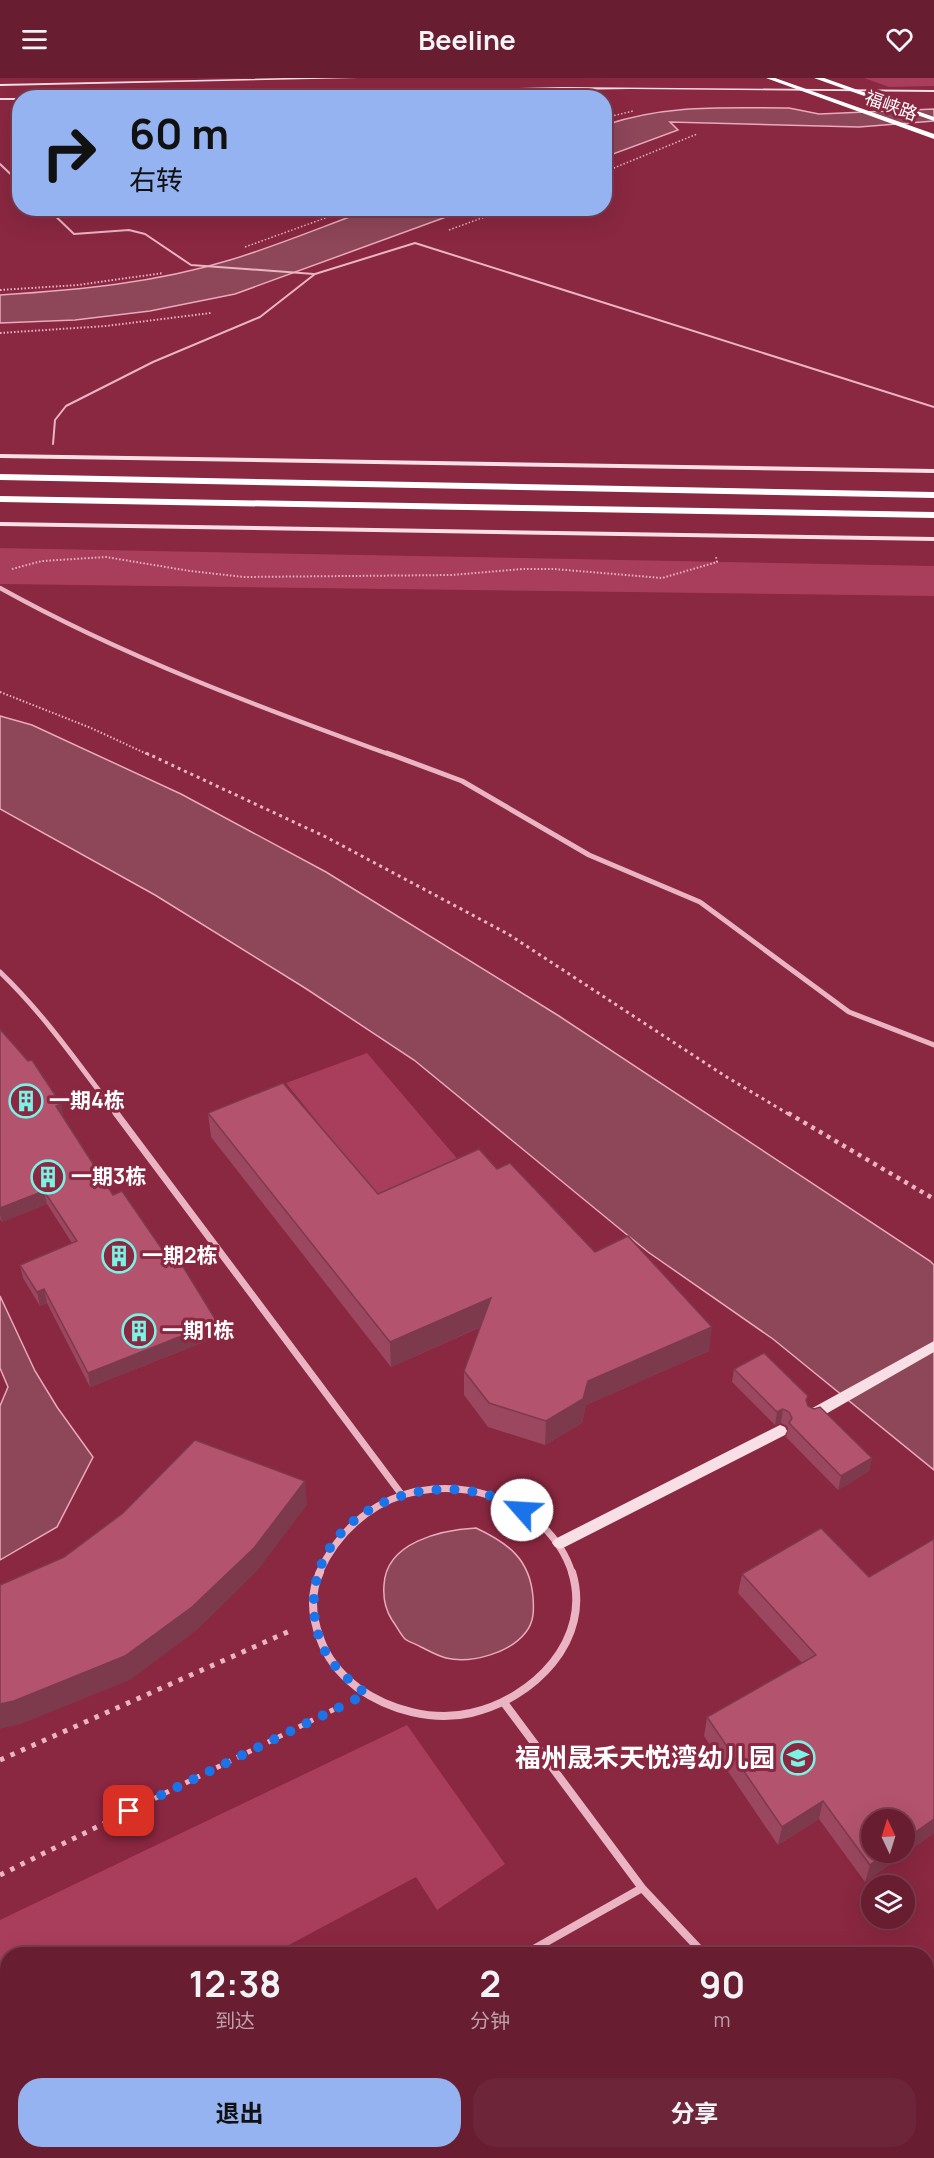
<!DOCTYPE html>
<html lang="zh">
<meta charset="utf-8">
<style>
:root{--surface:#681d31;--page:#6d2639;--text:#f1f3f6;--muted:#bda2ab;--line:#7b3b4d;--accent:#95b2f1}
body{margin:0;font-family:Manrope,"Noto Sans SC",sans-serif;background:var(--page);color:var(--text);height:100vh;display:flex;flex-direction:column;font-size:22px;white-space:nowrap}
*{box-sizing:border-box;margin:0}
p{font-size:20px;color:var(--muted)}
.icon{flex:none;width:33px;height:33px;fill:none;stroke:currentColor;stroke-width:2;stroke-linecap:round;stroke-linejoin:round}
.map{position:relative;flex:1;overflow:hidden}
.details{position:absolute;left:0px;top:1869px;width:934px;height:212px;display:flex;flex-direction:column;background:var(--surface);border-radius:24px 24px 0 0;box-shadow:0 6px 24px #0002,0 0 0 2px var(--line)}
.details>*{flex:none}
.banner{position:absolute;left:12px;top:12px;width:600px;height:126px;border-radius:24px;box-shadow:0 6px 24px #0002,0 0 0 2px var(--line);background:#95b2f1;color:#111;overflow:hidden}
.needle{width:39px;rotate:356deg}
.fabs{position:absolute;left:861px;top:1731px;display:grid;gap:12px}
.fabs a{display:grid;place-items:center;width:54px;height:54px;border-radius:50%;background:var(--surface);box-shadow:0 6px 24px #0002,0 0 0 2px var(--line);font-size:30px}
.pin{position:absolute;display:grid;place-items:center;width:51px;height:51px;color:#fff;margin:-26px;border-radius:12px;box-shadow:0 3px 9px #0006}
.me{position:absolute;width:66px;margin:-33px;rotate:296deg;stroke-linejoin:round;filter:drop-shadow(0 0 4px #0008)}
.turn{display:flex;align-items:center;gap:21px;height:126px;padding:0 18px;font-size:27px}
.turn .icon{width:78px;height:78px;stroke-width:2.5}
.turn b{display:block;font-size:42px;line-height:51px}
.eta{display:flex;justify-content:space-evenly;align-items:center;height:102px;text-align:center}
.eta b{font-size:36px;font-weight:700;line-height:42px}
.cta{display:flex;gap:12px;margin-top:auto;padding:12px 18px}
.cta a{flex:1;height:69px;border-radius:24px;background:var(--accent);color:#111;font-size:24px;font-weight:700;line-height:69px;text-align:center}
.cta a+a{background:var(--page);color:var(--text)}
header{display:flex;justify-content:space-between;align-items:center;height:78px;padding:0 18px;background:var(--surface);font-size:27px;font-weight:700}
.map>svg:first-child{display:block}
.green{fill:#a93e5c}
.water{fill:#8e4659;stroke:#eaa9bc;stroke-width:1.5}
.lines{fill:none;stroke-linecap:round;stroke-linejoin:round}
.path-far4{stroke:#eab4c3;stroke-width:1.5;stroke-dasharray:1.5 2;stroke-linecap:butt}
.path-far3{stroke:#eab4c3;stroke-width:2;stroke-dasharray:1.5 2;stroke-linecap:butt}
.path-far2{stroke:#eab4c3;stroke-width:3;stroke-dasharray:3 4;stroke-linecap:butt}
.path-far1{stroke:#eab4c3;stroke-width:4.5;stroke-dasharray:4 5;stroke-linecap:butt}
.path{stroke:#eab4c3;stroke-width:5;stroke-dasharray:4.5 7;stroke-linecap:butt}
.lane{stroke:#eab4c3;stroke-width:2}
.street-far3{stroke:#eab4c3;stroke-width:4.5}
.street-far2{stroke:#eab4c3;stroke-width:5}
.street-far1{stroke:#eab4c3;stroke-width:7}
.street{stroke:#eab4c3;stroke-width:8}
.secondary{fill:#f8dfe5;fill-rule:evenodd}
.highway{fill:#fff;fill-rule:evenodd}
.wall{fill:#9a475f}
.shaded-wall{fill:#7d3a4d}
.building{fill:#b3536e;stroke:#7d3a4d;stroke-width:1.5}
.route{stroke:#1a73e8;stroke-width:10;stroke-dasharray:0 18}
.labels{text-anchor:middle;stroke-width:6;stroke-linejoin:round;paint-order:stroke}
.far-street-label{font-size:18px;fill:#fff;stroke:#8a2741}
.poi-label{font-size:21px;font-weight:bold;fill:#fff;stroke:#8a2741;text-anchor:start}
.near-poi-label{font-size:26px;font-weight:bold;fill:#fff;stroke:#8a2741;text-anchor:end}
</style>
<header><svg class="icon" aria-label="menu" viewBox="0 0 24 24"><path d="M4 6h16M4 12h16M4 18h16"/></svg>Beeline<svg class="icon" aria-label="heart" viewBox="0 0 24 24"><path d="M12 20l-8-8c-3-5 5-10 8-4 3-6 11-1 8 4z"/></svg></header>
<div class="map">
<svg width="934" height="2080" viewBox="0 0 934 2080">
<rect width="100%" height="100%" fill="#8a2741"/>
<!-- green -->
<path class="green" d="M864 0H934V8L889 9Z
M0 470 934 488V518L0 506Z
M367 975 466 1091 380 1122 286 1005Z
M407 1647 505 1786 437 1832 416 1799 272 1876H8L7 2019 0 2023V1842Z"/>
<!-- water -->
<path class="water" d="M789 30 819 36 934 31V43L859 49 670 44 678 52 605 79V47C668 26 723 30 789 30Z
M371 131H468L235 216 150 233 75 242 0 245V217C78 212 155 205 230 182 277 168 324 148 371 131Z
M0 638 32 647 181 716 326 794 559 938 930 1183 934 1187V1392L773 1261 648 1174 414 982 305 910 155 817 0 731Z
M0 1218 35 1293 57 1329 93 1379 57 1449 0 1482V1328L8 1309 0 1290Z
M476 1450C508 1465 530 1481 533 1519 534 1532 534 1544 526 1554 510 1575 471 1586 446 1580 438 1578 429 1573 421 1569 416 1566 409 1564 405 1561 400 1556 396 1547 392 1542 385 1531 383 1519 384 1507 386 1464 441 1452 476 1450Z"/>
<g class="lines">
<!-- path-far4 -->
<path class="path-far4" d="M604 40 633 33
M604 94 697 56
M449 152 509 130
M245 169 353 130"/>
<!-- path-far3 -->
<path class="path-far3" d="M0 212 78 207 163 195
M0 255 106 248 211 235
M12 491 42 483 106 479 190 493 244 499 452 497 522 491H554L662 500 717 484 716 479
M0 614 91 650 149 677"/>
<!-- path-far2 -->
<path class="path-far2" d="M146 675 326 759 508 856 725 998 790 1037"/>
<!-- path-far1 -->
<path class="path-far1" d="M788 1035 934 1121"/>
<!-- path -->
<path class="path" d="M0 1682 292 1552
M0 1797 341 1628
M712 2073 717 2080"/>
<!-- lane -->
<path class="lane" d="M0 86 20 105
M47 130 74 156 129 152 145 156 191 187 314 196
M53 366 55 342 66 328 153 284 260 239 315 196 415 165 934 329"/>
<!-- street-far3 -->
<path class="street-far3" d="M0 510C122 578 259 629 391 677"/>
<!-- street-far2 -->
<path class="street-far2" d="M387 675 462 703 589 777 700 824 849 934 934 967
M0 894C44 936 80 988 117 1037"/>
<!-- street-far1 -->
<path class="street-far1" d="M116 1035 402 1417
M319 1495C332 1466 351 1444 378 1428 446 1388 548 1419 572 1495"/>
<!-- street -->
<path class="street" d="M320 1494C310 1515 312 1539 320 1560 327 1581 341 1597 358 1610 389 1632 433 1644 471 1635 533 1621 593 1562 572 1494
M505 1626 642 1810 525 1876
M642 1810 704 1876
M927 1973 934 1971
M172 2080 184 2073"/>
<!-- secondary -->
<path class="secondary" d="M286 0H357L0 8V6Z
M563 9 934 12V14L630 11 96 20Z
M0 20H20V22H0Z
M0 376 934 391V395L0 380Z
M0 444 934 459V463L0 448Z
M934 1263V1274L817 1341 812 1343 807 1341 805 1337 807 1333Z
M780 1347 785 1349 787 1353 785 1357 565 1469 560 1471 555 1469 552 1465 555 1461Z"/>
<!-- highway -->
<path class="highway" d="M766 0H775L934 56V61Z
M814 0H824L934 39V43Z
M0 396 934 414V420L0 402Z
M0 418 934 434V440L0 424Z"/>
</g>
<!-- wall -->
<path class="wall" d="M0 951 61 1026 63 1039 113 1117 219 1258 90 1309 47 1225 40 1228 23 1200 20 1187 72 1165 47 1126 2 1144 0 1141Z
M208 1035 378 1116 497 1091 595 1174 709 1273 586 1327 582 1345 545 1367 488 1349 464 1317V1293L481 1249 391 1289 211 1059Z
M734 1291 807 1326 808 1328 872 1380 869 1393 838 1412 786 1359 788 1350 787 1348 781 1345 775 1347 732 1304Z
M934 1461V1755L865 1804 819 1741 778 1767 704 1658 707 1639 802 1585 738 1515 742 1496 869 1499Z"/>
<!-- shaded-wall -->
<path class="shaded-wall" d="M61 1026 63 1040 56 1028Z
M44 1113 47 1126 2 1144 0 1136V1130Z
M44 1211 47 1225 40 1228 37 1214Z
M491 1220V1244L391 1289 390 1264Z
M217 1244 219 1258 90 1309 88 1295Z
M712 1249 709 1273 586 1327 582 1345 545 1367 546 1343 588 1303Z
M783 1331 781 1345 775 1347 777 1334Z
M872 1380 869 1393 838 1412 841 1398Z
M305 1403 307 1427 257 1493 197 1552 130 1602 21 1646 0 1651V1626Z
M823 1723 819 1741 778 1767 782 1749Z
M934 1741V1755L865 1804 870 1787 887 1774H904V1762Z"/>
<!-- building -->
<path class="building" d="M0 951 28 983 32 982 61 1026 56 1028 113 1117 122 1113 175 1190 182 1187 217 1244 88 1295 44 1211 37 1214 20 1187 77 1163 44 1113 0 1130Z
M283 1005 378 1116 479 1071 497 1091 510 1085 595 1174 628 1158 712 1249 588 1303 583 1321 546 1343 489 1325 464 1293 491 1220 390 1264 208 1035Z
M764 1275 808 1318 806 1322 808 1328 814 1331 820 1329 872 1380 841 1398 789 1345 792 1340 789 1334 783 1331 777 1334 734 1291Z
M195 1362 305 1403 254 1470 192 1529 125 1578 14 1623 0 1626V1507L64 1479 123 1435Z
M821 1450 869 1499 934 1461V1741L904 1762V1742H872V1774H887L870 1787 823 1723 782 1749 707 1639 816 1577 742 1496Z
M645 2073H648L652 2080H633Z"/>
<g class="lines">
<!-- route -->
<path class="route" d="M129 1733 366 1616C349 1602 332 1589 323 1569 312 1545 311 1517 319 1493 346 1413 455 1390 522 1432"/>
</g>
<!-- icons -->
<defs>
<symbol id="building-ring" viewBox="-11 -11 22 22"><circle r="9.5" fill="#8a2741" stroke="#7af2e4" stroke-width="1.5"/><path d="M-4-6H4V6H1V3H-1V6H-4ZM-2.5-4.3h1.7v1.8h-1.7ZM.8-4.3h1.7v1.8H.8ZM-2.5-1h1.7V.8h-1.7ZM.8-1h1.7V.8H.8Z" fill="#7af2e4"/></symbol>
<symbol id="school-ring" viewBox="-11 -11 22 22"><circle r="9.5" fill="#8a2741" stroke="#7af2e4" stroke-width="1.5"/><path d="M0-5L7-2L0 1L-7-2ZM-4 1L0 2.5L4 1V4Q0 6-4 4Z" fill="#7af2e4"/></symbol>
</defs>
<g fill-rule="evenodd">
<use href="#building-ring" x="7" y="1004" width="38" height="38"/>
<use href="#building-ring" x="29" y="1080" width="38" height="38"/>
<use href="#building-ring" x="100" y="1159" width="38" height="38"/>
<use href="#building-ring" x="120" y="1234" width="38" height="38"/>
<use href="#school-ring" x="779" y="1661" width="38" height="38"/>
</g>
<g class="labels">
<!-- far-street labels -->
<g class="far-street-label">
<text transform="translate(891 28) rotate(20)" y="6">福峡路</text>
</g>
<!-- poi labels -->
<g class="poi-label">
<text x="49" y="1030">一期4栋</text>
<text x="71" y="1106">一期3栋</text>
<text x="142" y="1185">一期2栋</text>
<text x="162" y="1260">一期1栋</text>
</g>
<!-- near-poi labels -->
<g class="near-poi-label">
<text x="775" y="1689">福州晟禾天悦湾幼儿园</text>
</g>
</g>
</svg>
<div class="fabs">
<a><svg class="needle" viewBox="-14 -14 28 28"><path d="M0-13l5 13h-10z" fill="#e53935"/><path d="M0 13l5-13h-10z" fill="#bda2ab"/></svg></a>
<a><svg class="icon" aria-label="layers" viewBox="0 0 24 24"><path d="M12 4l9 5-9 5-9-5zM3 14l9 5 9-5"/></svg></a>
</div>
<div class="pin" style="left:129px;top:1733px;background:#d93025"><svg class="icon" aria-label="arrive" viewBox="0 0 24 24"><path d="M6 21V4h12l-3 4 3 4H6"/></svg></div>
<svg class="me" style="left:522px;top:1432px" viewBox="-20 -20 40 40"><circle r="19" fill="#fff"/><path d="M0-13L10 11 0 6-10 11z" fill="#1a73e8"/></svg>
<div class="banner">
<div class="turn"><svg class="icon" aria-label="right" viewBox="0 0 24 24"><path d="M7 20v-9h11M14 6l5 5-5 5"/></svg><div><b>60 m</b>右转</div></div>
</div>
<section class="details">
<div class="eta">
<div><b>12:38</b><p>到达</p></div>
<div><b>2</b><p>分钟</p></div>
<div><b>90</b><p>m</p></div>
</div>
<div class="cta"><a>退出</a><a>分享</a></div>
</section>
</div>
